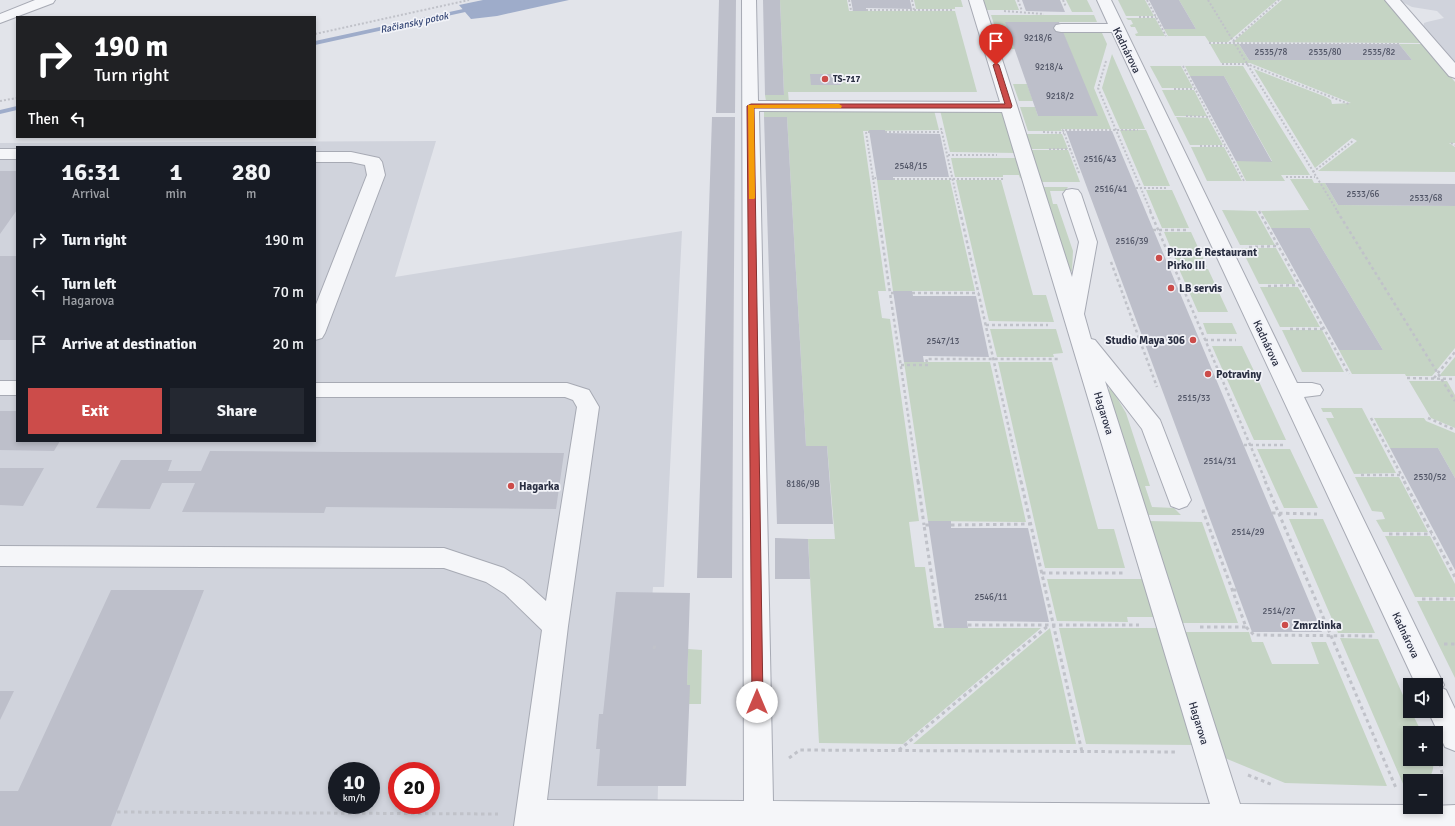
<!DOCTYPE html>
<meta charset="utf-8">
<style>
:root{--surface:#171b24;--page:#242831;--text:#f1f3f6;--muted:#9ea1a6;--accent:#cc4c4a}
body{margin:0;font-family:Signika,sans-serif;background:var(--page);color:var(--text);height:100vh;display:flex;flex-direction:column;font-size:15px;white-space:nowrap}
*{box-sizing:border-box;margin:0}
p{font-size:13px;color:var(--muted)}
.icon{flex:none;width:22px;height:22px;fill:none;stroke:currentColor;stroke-width:2;stroke-linecap:round;stroke-linejoin:round}
.map{position:relative;flex:1;overflow:hidden}
.drawer{position:absolute;left:16px;top:146px;width:300px;height:296px;display:flex;flex-direction:column;background:var(--surface);border-radius:0px;box-shadow:0 2px 6px #0003}
.drawer>*{flex:none}
.hud{position:absolute;left:16px;top:16px;width:300px;height:122px;border-radius:0px;box-shadow:0 2px 6px #0003;background:#202124;color:#fff;overflow:hidden}
.buttons{position:absolute;left:1403px;top:678px;display:grid;gap:8px}
.buttons a{display:grid;place-items:center;width:40px;height:40px;border-radius:0px;background:var(--surface);box-shadow:0 2px 6px #0003;font-size:20px}
.speed{position:absolute;left:328px;top:762px;display:flex;gap:8px;font-size:20px;font-weight:700;text-align:center}
.speed>*{display:grid;place-content:center;width:52px;height:52px;border-radius:50%;background:var(--surface);box-shadow:0 2px 6px #0003;line-height:1}
.speed small{font-size:10px;font-weight:400}
.speed .limit{border:6px solid #d22;background:#fff;color:#111}
.pin{position:absolute;display:grid;place-items:center;width:34px;height:34px;color:#fff;margin:-41px -17px;border-radius:50% 50% 50% 0;rotate:-45deg;box-shadow:0 0 4px #0007}
.pin .icon{rotate:45deg}
.me{position:absolute;width:44px;margin:-22px;rotate:0deg;stroke-linejoin:round;filter:drop-shadow(0 0 3px #0008)}
.turn{display:flex;align-items:center;gap:14px;height:84px;padding:0 12px;font-size:18px}
.turn .icon{width:52px;height:52px;stroke-width:2.5}
.turn b{display:block;font-size:28px;line-height:34px}
.then{display:flex;align-items:center;height:38px;padding:0 12px;background:#0003;gap:8px;font-size:15px}
.eta{display:flex;justify-content:space-evenly;align-items:center;height:68px;text-align:center}
.eta b{font-size:24px;font-weight:700;line-height:28px}
.primary-button{display:flex;gap:8px;margin-top:auto;padding:8px 12px}
.primary-button a{flex:1;height:46px;border-radius:0px;background:var(--accent);color:#fff;font-size:16px;font-weight:700;line-height:46px;text-align:center}
.primary-button a+a{background:var(--page);color:var(--text)}
ul{padding:0;list-style:none}
li{display:flex;align-items:center;gap:12px;height:52px;padding:0 12px}
li div{flex:1}
li b{display:block;font-size:15px}
li em{font-style:normal}
.map>svg:first-child{display:block}
.built{fill:#d0d3dc;fill-rule:evenodd}
.green{fill:#c5d4c4;fill-rule:evenodd}
.water{fill:#9eacca}
.lines{fill:none;stroke-linecap:round;stroke-linejoin:round}
.stream{fill:#9eacca;fill-rule:evenodd}
.building{fill:#bdbfca}
.minor-casing{stroke:#a7aab4;stroke-width:2}
.path-far2{stroke:#c0c2c9;stroke-width:2;stroke-dasharray:2 2;stroke-linecap:butt}
.path-far1{stroke:#c0c2c9;stroke-width:2.5;stroke-dasharray:3 3;stroke-linecap:butt}
.path{stroke:#c0c2c9;stroke-width:3;stroke-dasharray:3.5 3.5;stroke-linecap:butt}
.minor{fill:#f5f6f9;fill-rule:evenodd}
.route{fill:#cc4c4a;stroke:#853130}
.slow{fill:#f59e0b}
.poi-dot{fill:#cc4c4a;stroke:#f2f3f8;stroke-width:1.5}
.labels{text-anchor:middle;stroke-width:3.5;stroke-linejoin:round;paint-order:stroke}
.number-label{font-size:9px;fill:#4f5364}
.far-poi-label{font-size:9px;font-weight:bold;fill:#2a2f42;stroke:#f2f3f8;text-anchor:start}
.far-water-label{font-size:10px;font-style:italic;fill:#354776;stroke:#f2f3f8}
.street-label{font-size:11px;fill:#2a2f42;stroke:#f2f3f8}
.poi-label{font-size:11px;font-weight:bold;fill:#2a2f42;stroke:#f2f3f8;text-anchor:start}
</style>
<div class="map">
<svg width="1455" height="826" viewBox="0 0 1455 826">
<rect width="100%" height="100%" fill="#e2e4ea"/>
<!-- built -->
<path class="built" d="M1398 0H1455V65L1423 28 1424 23 1427 22 1444 18 1437 11 1412 7Z
M436 141 395 277 682 231 664 587H653L649 640 661 649 653 786H658L657 826H0V143ZM17 147H315V441H17ZM337 771H371V805H337ZM397 771H431V805H397Z"/>
<!-- green -->
<path class="green" d="M780 0H847L849 11H955L977 92H788L789 103 766 101 765 95H784ZM810 74H839L841 84Z
M914 0H961L963 7H955V9H916Z
M982 0H1015L1019 10H985Z
M1066 0H1087L1093 12H1072Z
M1118 0H1145L1154 16H1126Z
M1179 0H1277L1228 42H1209L1205 36H1168L1164 29H1196Z
M1282 0H1385L1422 43 1233 42Z
M991 15H1094L1097 22H1006L1015 49H1002Z
M1126 18H1155L1165 36H1136L1135 34 1138 33 1135 27H1131L1130 25 1133 24 1131 20H1128Z
M1063 33H1102L1107 44 1094 88 1111 129H1061L1062 131H1028L1020 107H1035L1038 116H1097Z
M1210 44H1239L1249 60H1412L1399 44H1423L1455 82V143H1449L1455 147V172L1318 171 1357 141 1352 138 1315 168 1254 69 1326 97 1331 100 1332 104 1351 103 1250 63H1221Z
M1112 54 1145 129H1120L1102 88Z
M1150 66H1181L1193 88H1162Z
M1185 66H1243L1310 175H1281L1285 181H1246L1236 161H1272L1224 76H1190Z
M1013 84H1027L1033 101H1019Z
M1162 90H1194L1207 116H1175Z
M767 110H934L939 130 863 131 886 291H878L882 318 890 319 919 521 909 522 915 567H925L934 628H1041L903 744 819 743 808 539H835L827 446H806L787 117H764V112Z
M940 110H994L1005 114 1016 153 950 152Z
M1176 117 1208 118 1223 145H1190Z
M1120 130H1146L1170 186H1144Z
M1025 134H1062L1068 149H1030Z
M1191 147H1224L1242 181H1207Z
M1030 150H1068L1080 182H1041Z
M951 158H1018L1024 177 1020 178 1019 175H1003V177H955Z
M1290 179H1312L1314 183H1325L1338 205 1455 206V348L1432 376H1406L1405 374H1352L1339 350H1383L1310 228H1271L1261 211 1309 210Z
M877 180H950L975 291H893Z
M956 180H1001L1033 295H1046L1054 322 989 321Z
M1042 187H1068L1065 191H1050L1053 204H1057L1073 251 1072 272 1065 263Z
M1146 190H1172L1189 228H1162Z
M1222 210 1256 211 1275 245H1240Z
M1164 232H1191L1207 267 1179 268Z
M1241 248H1276L1296 284H1259Z
M1179 269H1208L1228 312H1198Z
M1260 287H1298L1320 327H1280Z
M1203 323H1232L1237 334H1207Z
M990 329H1056L1063 353 1053 354 1054 357H997Z
M1282 330H1322L1344 372H1302Z
M1212 346H1242L1255 373H1224Z
M1455 357V376H1439Z
M904 362H990L1026 522 928 521Z
M998 362H1052L1098 529H1114L1125 568H1045Z
M1225 375H1256L1286 440H1254Z
M1409 381H1447L1455 395V428L1431 418Z
M1110 386 1126 413 1150 486H1145L1152 507 1174 508 1181 515H1144L1108 397Z
M1321 408H1362L1396 473 1354 474 1326 418H1334L1331 412H1323Z
M1374 418H1424L1426 421 1455 433V478L1438 448H1390Z
M1257 449H1290L1318 508H1284Z
M1355 477H1399L1428 532H1383L1376 520 1385 519 1382 512 1372 511Z
M1289 519H1323L1375 633H1338Z
M1146 521 1202 522 1238 623H1178Z
M1385 536H1430L1455 584V597H1415Z
M1047 579H1145L1157 617H1127L1128 622 1057 621Z
M1417 601H1455V678Z
M1050 628 1076 744H913Z
M1059 628H1160L1195 745 1086 744Z
M1180 632H1249L1252 642H1263L1272 664H1319L1311 642H1326L1387 786 1285 783 1220 756Z
M1340 638 1378 639 1410 711H1411L1422 733H1410V759H1433C1434 767 1433 775 1426 781H1410V786H1404Z
M688 649 702 650 701 704H689L687 685Z"/>
<!-- water -->
<path class="water" d="M483 0H569L497 16 471 19 459 5Z"/>
<g class="lines">
<!-- stream -->
<path class="stream" d="M477 6 480 8 479 9 315 45V41Z
M17 106V110L0 114V110Z"/>
</g>
<!-- building -->
<path class="building" d="M719 0H736L735 113H716Z
M763 0H780L784 95H765Z
M851 0H910L912 9 866 8V11H853Z
M1022 0H1060L1065 12 1026 11Z
M1149 0H1179L1196 29H1164Z
M1005 22H1059L1098 116H1038Z
M1239 44H1399L1412 60H1249Z
M810 74H839L841 85H811Z
M1190 76H1224L1272 162 1236 161Z
M712 117H735L732 578H697Z
M764 117H787L806 446H827L833 524H777Z
M869 130H885V133L940 134 949 177H893V180H877Z
M1066 131H1112L1322 632H1252Z
M0 171H17V210L0 234Z
M1325 183 1455 184V206L1338 205Z
M1271 228H1310L1383 350H1339Z
M0 256H17V340H0Z
M893 291H912L913 296H976L989 357 923 356 924 362H904Z
M0 411H17V441H60L54 451 0 450Z
M1390 448H1438L1455 478V570Z
M210 451 344 452 564 453 556 509 326 507 324 513 182 512 195 483H162L150 509 96 508 121 460H172L168 471H201Z
M0 468H44L23 506 0 505Z
M928 521H951V528H1028L1049 622 967 621 968 628H944Z
M775 538 808 539 810 579H775Z
M111 590H204L111 826H0V791H18Z
M616 592 690 593 687 685H690L686 786H597L600 749H596L599 714H603Z
M0 691H14L0 720Z"/>
<g class="lines">
<defs>
<path id="minor" d="M35 0H55L53 3 0 23V14Z
M742 0H756L758 101 1000 102 969 0H983L1072 277 1079 242 1063 194 1066 190 1072 189 1078 190 1081 194 1097 242 1084 314 1091 339 1095 340 1160 420 1191 500 1187 506 1179 509 1171 506 1142 429 1105 381 1240 804 1410 805V807L1455 805V826H514L542 630 505 594 486 582 444 568 0 566V546L444 548 504 568 523 580 546 601 577 407 573 400 565 397H315V383H567L589 390 599 407 568 626 547 800 744 801ZM759 111 1002 112 1210 804 773 801Z
M1097 0H1111L1297 383H1312L1320 385 1323 390 1320 395 1304 397 1444 685 1442 688 1446 690 1455 709V751L1445 747 1428 711H1436V685H1416L1112 32H1061L1056 31 1054 28 1056 25 1061 24H1108Z
M1385 0H1400L1455 63V78L1449 76Z
M0 149H17V159H0Z
M315 152H351L379 158 382 162 385 175 325 333 322 338 315 340V307L367 175 365 165 351 162H315Z
M0 381H17V395H0Z"/>
</defs>
<!-- minor casing -->
<use href="#minor" class="minor-casing"/>
<!-- path-far2 -->
<path class="path-far2" d="M849 0 851 10H853
M912 0 914 10
M1018 0 1022 11
M1063 0 1066 7
M1147 0 1166 36
M1208 0 1338 212
M866 10H954
M1004 11 1044 14
M1139 17H1156
M315 34 469 0
M1233 41 1279 0
M1209 43 1399 44
M1106 61 1098 88 1151 212
M1222 64H1247L1349 104
M1183 66 1244 181
M1174 89H1195
M0 101 17 98
M1186 116 1210 117
M941 128 960 212
M870 132H866L873 178H876
M885 132H942
M1043 132 1064 133
M1451 143 1455 145
M1200 146H1225
M1049 149H1072
M948 155H997
M1313 172 1354 140
M1079 173 1063 130H1138
M1286 177H1315
M873 178 878 212
M893 179H1004
M1136 188H1167"/>
<!-- path-far1 -->
<path class="path-far1" d="M878 211 890 293
M960 211 1021 482
M1150 211 1266 482
M1259 211 1349 374
M1337 211 1455 401
M1153 230H1186
M1249 247 1278 246
M1111 262 1157 387
M1174 268H1203
M1268 286 1300 285
M894 293H890L918 482
M912 293H979
M986 325H1048
M1290 329H1324
M1205 340H1236
M901 365H928L926 359H1059
M1220 374H1252
M1407 378 1455 379
M1434 378 1455 352
M1371 418 1405 482
M1428 418 1455 430
M1244 445H1285
M1361 475H1401"/>
<!-- path -->
<path class="path" d="M918 481 924 525
M1021 481 1082 752
M1265 481 1396 788
M1404 481 1455 577
M1272 513 1317 514
M929 525H924L939 625H944
M951 525 1031 524
M1389 534H1432
M1042 573H1123
M1233 590H1237
M1422 599H1455
M968 625H1139
M1200 627H1246L1203 511H1207
M1246 627 1254 635 1375 636
M1444 644H1455
M654 649 655 644
M899 750 1049 625
M789 758 800 750 1178 752
M1248 775 1273 785
M1436 786 1442 773 1440 763
M117 812 498 814"/>
<!-- minor -->
<use href="#minor" class="minor"/>
</g>
<!-- route -->
<path class="route" d="M996 63 999 65 1012 106 1011 108H754L763 702 761 706 757 707 753 706 752 702 747 106 751 104H1005L993 65Z"/>
<!-- slow -->
<path class="slow" d="M839 104 842 106 841 108H754L755 198 754 199H749L748 105Z"/>
<!-- markers -->
<g class="poi-dot">
<circle cx="825" cy="79" r="4"/>
<circle cx="1159" cy="258" r="4"/>
<circle cx="1171" cy="288" r="4"/>
<circle cx="1193" cy="340" r="4"/>
<circle cx="1208" cy="374" r="4"/>
<circle cx="511" cy="486" r="4"/>
<circle cx="1285" cy="625" r="4"/>
</g>
<g class="labels">
<!-- number labels -->
<g class="number-label">
<text x="1038" y="41">9218/6</text>
<text x="1271" y="55">2535/78</text>
<text x="1325" y="55">2535/80</text>
<text x="1379" y="55">2535/82</text>
<text x="1049" y="70">9218/4</text>
<text x="1060" y="99">9218/2</text>
<text x="1100" y="162">2516/43</text>
<text x="911" y="169">2548/15</text>
<text x="1111" y="192">2516/41</text>
<text x="1363" y="197">2533/66</text>
<text x="1426" y="201">2533/68</text>
<text x="1132" y="244">2516/39</text>
<text x="943" y="344">2547/13</text>
<text x="1194" y="401">2515/33</text>
<text x="1220" y="464">2514/31</text>
<text x="1430" y="480">2530/52</text>
<text x="803" y="487">8186/9B</text>
<text x="1248" y="535">2514/29</text>
<text x="991" y="600">2546/11</text>
<text x="1279" y="614">2514/27</text>
</g>
<!-- far-poi labels -->
<g class="far-poi-label">
<text x="833" y="82">TS-717</text>
</g>
<!-- far-water labels -->
<g class="far-water-label">
<text transform="translate(414 22) rotate(-12)" y="4">Račiansky potok</text>
</g>
<!-- street labels -->
<g class="street-label">
<text transform="translate(1127 50) rotate(64)" y="4">Kadnárova</text>
<text transform="translate(1267 343) rotate(65)" y="4">Kadnárova</text>
<text transform="translate(1104 413) rotate(73)" y="4">Hagarova</text>
<text transform="translate(1406 635) rotate(65)" y="4">Kadnárova</text>
<text transform="translate(1199 723) rotate(73)" y="4">Hagarova</text>
</g>
<!-- poi labels -->
<g class="poi-label">
<text x="1167" y="256">Pizza &amp; Restaurant<tspan x="1167" dy="13">Pirko III</tspan></text>
<text x="1179" y="292">LB servis</text>
<text x="1185" y="344" text-anchor="end">Studio Maya 306</text>
<text x="1216" y="378">Potraviny</text>
<text x="519" y="490">Hagarka</text>
<text x="1293" y="629">Zmrzlinka</text>
</g>
</g>
</svg>
<div class="buttons">
<a><svg class="icon" aria-label="sound" viewBox="0 0 24 24"><path d="M4 9h4l5-4v14l-5-4H4zM17 9q2 3 0 6"/></svg></a>
<a>+</a>
<a>−</a>
</div>
<div class="speed"><div>10<small>km/h</small></div><div class="limit">20</div></div>
<div class="pin" style="left:996px;top:65px;background:#d93025"><svg class="icon" aria-label="arrive" viewBox="0 0 24 24"><path d="M6 21V4h12l-3 4 3 4H6"/></svg></div>
<svg class="me" style="left:757px;top:702px" viewBox="-20 -20 40 40"><circle r="19" fill="#fff"/><path d="M0-13L10 11 0 6-10 11z" fill="#cc4c4a"/></svg>
<div class="hud">
<div class="turn"><svg class="icon" aria-label="right" viewBox="0 0 24 24"><path d="M7 20v-9h11M14 6l5 5-5 5"/></svg><div><b>190 m</b>Turn right</div></div>
<div class="then">Then<svg class="icon" aria-label="left" viewBox="0 0 24 24"><path d="M17 20v-9H6M10 6l-5 5 5 5"/></svg></div>
</div>
<section class="drawer">
<div class="eta">
<div><b>16:31</b><p>Arrival</p></div>
<div><b>1</b><p>min</p></div>
<div><b>280</b><p>m</p></div>
</div>
<ul>
<li><svg class="icon" aria-label="right" viewBox="0 0 24 24"><path d="M7 20v-9h11M14 6l5 5-5 5"/></svg><div><b>Turn right</b></div><em>190 m</em></li>
<li><svg class="icon" aria-label="left" viewBox="0 0 24 24"><path d="M17 20v-9H6M10 6l-5 5 5 5"/></svg><div><b>Turn left</b><p>Hagarova</p></div><em>70 m</em></li>
<li><svg class="icon" aria-label="arrive" viewBox="0 0 24 24"><path d="M6 21V4h12l-3 4 3 4H6"/></svg><div><b>Arrive at destination</b></div><em>20 m</em></li>
</ul>
<div class="primary-button"><a>Exit</a><a>Share</a></div>
</section>
</div>
